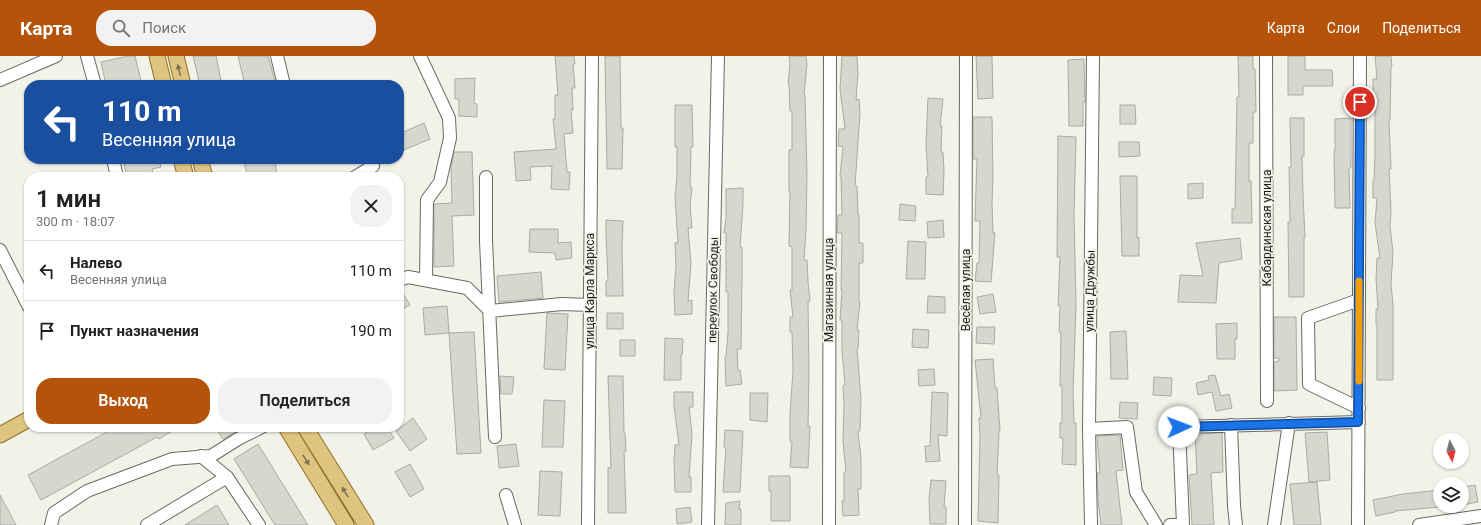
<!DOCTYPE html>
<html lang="ru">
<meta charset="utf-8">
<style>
:root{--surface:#fff;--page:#f2f2f2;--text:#202124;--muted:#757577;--line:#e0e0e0;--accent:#b45309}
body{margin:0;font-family:Roboto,sans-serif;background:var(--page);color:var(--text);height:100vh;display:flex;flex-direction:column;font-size:15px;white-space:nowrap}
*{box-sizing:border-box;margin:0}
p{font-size:13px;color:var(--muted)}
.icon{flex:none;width:22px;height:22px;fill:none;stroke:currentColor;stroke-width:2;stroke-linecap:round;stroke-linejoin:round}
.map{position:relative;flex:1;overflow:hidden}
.panel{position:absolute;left:24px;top:116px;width:380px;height:260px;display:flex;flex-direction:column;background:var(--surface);border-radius:16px;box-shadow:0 1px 3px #0004}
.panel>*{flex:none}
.top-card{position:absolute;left:24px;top:24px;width:380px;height:84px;border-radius:16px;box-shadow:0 1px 3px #0004;background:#1a4fa0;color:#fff;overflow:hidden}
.needle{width:26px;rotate:173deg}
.buttons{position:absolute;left:1433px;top:377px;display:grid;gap:8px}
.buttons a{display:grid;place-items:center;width:36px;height:36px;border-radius:50%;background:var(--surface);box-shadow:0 1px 3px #0004;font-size:20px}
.pin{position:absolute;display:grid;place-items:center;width:34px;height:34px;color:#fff;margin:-17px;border:2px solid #fff;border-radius:50%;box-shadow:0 1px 4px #0007}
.me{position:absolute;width:44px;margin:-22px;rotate:88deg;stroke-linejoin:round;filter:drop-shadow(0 0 3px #0008)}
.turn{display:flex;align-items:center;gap:14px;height:84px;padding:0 12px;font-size:18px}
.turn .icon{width:52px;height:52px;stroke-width:2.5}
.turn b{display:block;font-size:28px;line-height:34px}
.round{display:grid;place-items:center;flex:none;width:42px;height:42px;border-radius:16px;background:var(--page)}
.overview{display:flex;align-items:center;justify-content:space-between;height:68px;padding:0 12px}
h1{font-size:24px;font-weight:600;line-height:30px}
.button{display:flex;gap:8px;margin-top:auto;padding:8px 12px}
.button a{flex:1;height:46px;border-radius:16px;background:var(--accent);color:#fff;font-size:16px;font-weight:600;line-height:46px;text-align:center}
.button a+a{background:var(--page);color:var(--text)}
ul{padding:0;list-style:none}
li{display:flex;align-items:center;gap:12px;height:60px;padding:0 12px;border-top:1px solid var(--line)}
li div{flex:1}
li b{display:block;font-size:15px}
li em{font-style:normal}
header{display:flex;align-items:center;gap:24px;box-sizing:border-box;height:56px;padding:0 20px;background:var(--accent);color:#fff}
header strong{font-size:19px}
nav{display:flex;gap:22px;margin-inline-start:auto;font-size:14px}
.search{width:280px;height:36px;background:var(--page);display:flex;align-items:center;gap:10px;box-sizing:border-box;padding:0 14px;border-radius:16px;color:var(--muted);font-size:15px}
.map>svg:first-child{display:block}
.building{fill:#d5d8cf;stroke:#a9aca4}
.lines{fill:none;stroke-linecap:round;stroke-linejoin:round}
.minor-casing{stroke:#6a6a62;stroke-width:14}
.major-casing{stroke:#8e7126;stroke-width:17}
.minor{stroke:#fff;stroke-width:12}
.major{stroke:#dfc480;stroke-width:15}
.oneway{fill:#7f724e}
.route-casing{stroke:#114b97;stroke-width:10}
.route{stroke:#1a73e8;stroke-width:7}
.slow{stroke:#f59e0b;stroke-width:7}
.labels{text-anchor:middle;stroke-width:3.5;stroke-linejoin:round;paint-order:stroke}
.street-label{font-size:12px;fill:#1f1f1c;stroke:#f3f2e9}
</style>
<header>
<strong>Карта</strong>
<div class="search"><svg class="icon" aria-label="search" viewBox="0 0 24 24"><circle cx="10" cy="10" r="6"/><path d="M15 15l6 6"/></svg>Поиск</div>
<nav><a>Карта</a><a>Слои</a><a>Поделиться</a></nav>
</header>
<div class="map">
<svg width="1481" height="469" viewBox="0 0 1481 469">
<rect width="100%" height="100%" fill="#f3f2e9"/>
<!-- building -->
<path class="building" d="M128 0H135L142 29H106L101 6Z
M193 0H216L222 29H200Z
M238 0H268L276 29H245Z
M555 0H574L575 8H573L575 32H572L573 54H571L573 77 564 78 567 116H570L569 134 551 133 552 110 530 111 531 124 516 125 514 96 556 93 553 63H555V39H558Z
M605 0H620L621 72H623L622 113H607Z
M789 0H806L807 8 804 39H805L807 118 806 174 804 204H807L808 226 810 245H808L809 315 808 370H810L808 412 790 411 792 386H790V359L793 314 792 276H790V261H793L790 234H792V191L789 190 790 136H789V94H792V55H790L789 28H788L790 8Z
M842 0H857L858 17 856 44 859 43 860 57 855 130H857L858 159H859V187H863V207H859V246H860L857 274H859L858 293H857L861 343 860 375H858L861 402V433H858L859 459 843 460 842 445H844V416H846L843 385 844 349 843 330 845 329 842 294V264H840L842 233 841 234 842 177H837L838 159H842L841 121 840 120 843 91 838 90 839 73H845L840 33Z
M976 0H992L993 42 978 43Z
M1238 0H1253V13H1255L1256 56H1253V87H1249V125H1251L1252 167H1232V153H1235L1237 41H1239Z
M1288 0H1305V14H1332L1333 30H1303V39H1288Z
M1375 0H1391L1392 10H1391L1390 64H1389L1391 113H1389L1391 155 1390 170 1393 196 1391 228 1393 248V324H1377V268H1376V253H1378L1376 223 1377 202H1380L1375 167 1377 142H1373V125L1374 124 1375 99V38H1373V23H1377Z
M1084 3 1085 46H1083V70H1069L1068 4Z
M475 22 474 47 477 48V61L459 60V43H455V23Z
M928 42 943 43 940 70H942L941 96H943L944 115 943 139 926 138V121H928L926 88Z
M675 49H692L693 91H691L690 131H692L690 149 692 172H688L691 207 688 245 692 244V258L675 259 674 235 676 210 675 187H678L675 142 677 119V91H675Z
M1120 49H1135L1136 68H1120Z
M973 61H992L993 122 992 146 993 177H995L991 226 975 225 977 207H979L980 165H975L977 103H973Z
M1290 62H1304V100H1302L1303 139 1305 182H1304V241H1289L1288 166H1290L1289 111H1291Z
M1351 62V112H1349L1350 152H1335L1334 95H1335V63Z
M424 67 430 83 399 96V78Z
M1058 80 1076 81 1074 157 1076 250 1073 337 1074 367H1076V409L1062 408 1063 382H1060V367H1062V330H1060L1061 276H1059L1060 250H1058L1060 201H1057Z
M1119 86H1139L1140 100 1119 101Z
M454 96H472L474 159 452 160 454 210 434 211V148L452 147 451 111Z
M123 103H159L161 111 152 113 154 121H127Z
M243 103H274L278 121H248Z
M1120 120H1137V182L1139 181V200H1122Z
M1203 127V142L1188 143V128Z
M743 132V148L740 191H742V221L741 293H737L738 314H740L742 328 726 330 725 301H726L728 276V236H726V177H724L726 162V133Z
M900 148 916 150 915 165 899 164Z
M606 164 623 165 622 189 623 240H606V225H608L606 180Z
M943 164 944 181 928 182 927 166Z
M530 173H558V187L571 186 572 202 556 204 555 197 529 196Z
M1240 182 1242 203 1219 207 1216 247 1178 246 1180 219 1203 220 1196 187Z
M908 185 926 186 925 223H906Z
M541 216 543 242 499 246 497 220Z
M399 231 410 249 399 255Z
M993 238 996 256 980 258 977 241Z
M928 240 945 241V257H927Z
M447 250 449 277 425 279 423 252Z
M547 257 568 258 565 314 544 313Z
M607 257H623V273H607Z
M1274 261H1296L1297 334 1274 335V306L1279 305V302H1274Z
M1237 267V283H1235V303H1217L1216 268Z
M977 271H995L994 288 976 287Z
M913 273 929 274 928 292 912 291Z
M1126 275 1128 323H1111L1110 276Z
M474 276 481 397 457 398 449 277Z
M665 282 683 283 682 299H681V324H664Z
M620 284H635V300H620Z
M993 303 995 332H997L1000 375H999L997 419H999L998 467 978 465 980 381 979 362H981L975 304Z
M934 313 935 329 919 330 918 314Z
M1215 319 1221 340 1229 338 1232 352 1216 355 1212 336 1198 339 1196 327 1209 324 1208 320Z
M500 320 514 321 512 338H501Z
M608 320H623L624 377H625L626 395H624L626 457H608V412H611Z
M1154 321 1172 322 1171 340 1153 339Z
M674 336H693V351H689L692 378 689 421H691V436H675L674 405 675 389H679L674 350Z
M932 336 948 337 947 380 938 379 940 405 926 406 925 390H930Z
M750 337H768L767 366 750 364Z
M544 344 565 345 563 391H542Z
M1120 346 1138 347 1137 363 1119 362Z
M413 362 427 383 410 395 396 375Z
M116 371H179L159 383 157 381 41 444 28 419Z
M215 371H245L223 383Z
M375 371H387L394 382 373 394 364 378Z
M725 374 743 375 740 436H723L726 392 724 391Z
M1327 376 1330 424 1309 426 1305 377Z
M1222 377 1223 416 1211 417 1214 469H1192L1189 419 1197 418 1195 378Z
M1120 379 1123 414 1116 415 1122 469H1101L1098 444 1097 417H1100L1097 380Z
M258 388 308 469H275L234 403Z
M516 388 519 410 499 412 497 390Z
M410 408 424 433 410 441 395 416Z
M540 415 562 416 560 460 538 459Z
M769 420H790V465H771V435H769Z
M931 424 946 425 944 451H946V468H930L929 443Z
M1317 426 1321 469H1294L1290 428Z
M1475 429 1478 446 1462 449V431Z
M1440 434V451L1395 455V456L1376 460 1373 444 1403 438Z
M0 439 16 469H0Z
M740 445 739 453H741V469H725L726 447Z
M217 449 229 469H185Z
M690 451 692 466 677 468 676 453Z"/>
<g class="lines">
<defs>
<path id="minor" d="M87 0 95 29
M277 0 284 29
M420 0 449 62 450 82 440 126 427 144 426 224
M1266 0 1267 345
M0 24 56 0
M113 103 117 121
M355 121 373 110
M486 121V185L495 381
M0 194 29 251
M399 224 408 221 467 232 490 255 562 248 590 249
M1359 352 1309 328 1308 262 1359 244
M1231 369 1234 450 1236 469
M1089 373 1127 371 1136 436 1156 469
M227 421 259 469
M506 439 515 469
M51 469 54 457 87 435 172 403 211 400 238 383 262 371
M147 469 227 421 201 400
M588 469 592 0
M708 469 718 0
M829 469 830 0
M965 469 966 0
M1091 469 1089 373 1093 0
M1170 469H1183L1179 371 1359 366
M1274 469 1289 367
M1358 469 1360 0
M1419 469 1481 460"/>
<path id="major" d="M157 0 164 29
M176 0 183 29
M181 103 186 121
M200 103 205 121
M286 371 346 469
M305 371 366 469
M0 379 29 363"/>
</defs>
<!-- minor casing -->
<use href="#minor" class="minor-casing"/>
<!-- major casing -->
<use href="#major" class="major-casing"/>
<!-- minor -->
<use href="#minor" class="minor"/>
<!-- major -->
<use href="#major" class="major"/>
</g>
<!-- one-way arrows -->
<defs><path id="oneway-solid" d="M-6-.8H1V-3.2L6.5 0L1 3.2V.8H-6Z"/></defs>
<g class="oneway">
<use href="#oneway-solid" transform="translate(179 14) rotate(-103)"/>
<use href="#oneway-solid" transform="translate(306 404) rotate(58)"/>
<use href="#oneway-solid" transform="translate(345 436) rotate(-122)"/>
</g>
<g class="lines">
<defs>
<path id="route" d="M1179 371 1358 366 1360 46"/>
</defs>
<!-- route casing -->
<use href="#route" class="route-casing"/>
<!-- route -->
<use href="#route" class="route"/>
<!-- slow -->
<path class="slow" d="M1359 325V225"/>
</g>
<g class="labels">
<!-- street labels -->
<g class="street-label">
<text transform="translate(1267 172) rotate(-90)" y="4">Кабардинская улица</text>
<text transform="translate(713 234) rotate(-89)" y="4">переулок Свободы</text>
<text transform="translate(829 234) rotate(-90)" y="4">Магазинная улица</text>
<text transform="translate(966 234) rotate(-90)" y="4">Весёлая улица</text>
<text transform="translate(590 235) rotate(-90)" y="4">улица Карла Маркса</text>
<text transform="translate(1090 235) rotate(-89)" y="4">улица Дружбы</text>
</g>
</g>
</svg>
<div class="buttons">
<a><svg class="needle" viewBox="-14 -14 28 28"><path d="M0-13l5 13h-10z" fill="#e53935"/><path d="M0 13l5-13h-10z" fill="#757577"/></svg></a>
<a><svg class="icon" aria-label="layers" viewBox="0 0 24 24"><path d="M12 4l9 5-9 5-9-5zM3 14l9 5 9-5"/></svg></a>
</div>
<div class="pin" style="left:1360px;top:46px;background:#d93025"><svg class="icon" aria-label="arrive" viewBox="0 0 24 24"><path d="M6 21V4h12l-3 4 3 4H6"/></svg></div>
<svg class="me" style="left:1179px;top:371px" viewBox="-20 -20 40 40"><circle r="19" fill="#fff"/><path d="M0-13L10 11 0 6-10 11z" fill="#1a73e8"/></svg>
<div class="top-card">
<div class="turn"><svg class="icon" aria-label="left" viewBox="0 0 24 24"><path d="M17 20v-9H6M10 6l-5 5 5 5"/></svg><div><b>110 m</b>Весенняя улица</div></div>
</div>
<section class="panel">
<div class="overview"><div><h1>1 мин</h1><p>300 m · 18:07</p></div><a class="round"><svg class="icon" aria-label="close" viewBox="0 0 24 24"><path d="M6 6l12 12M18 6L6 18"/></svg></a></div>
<ul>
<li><svg class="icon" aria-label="left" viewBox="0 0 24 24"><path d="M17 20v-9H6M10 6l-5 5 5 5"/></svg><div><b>Налево</b><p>Весенняя улица</p></div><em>110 m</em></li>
<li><svg class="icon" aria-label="arrive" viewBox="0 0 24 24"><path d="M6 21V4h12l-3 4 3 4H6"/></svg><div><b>Пункт назначения</b></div><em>190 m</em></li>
</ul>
<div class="button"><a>Выход</a><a>Поделиться</a></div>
</section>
</div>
